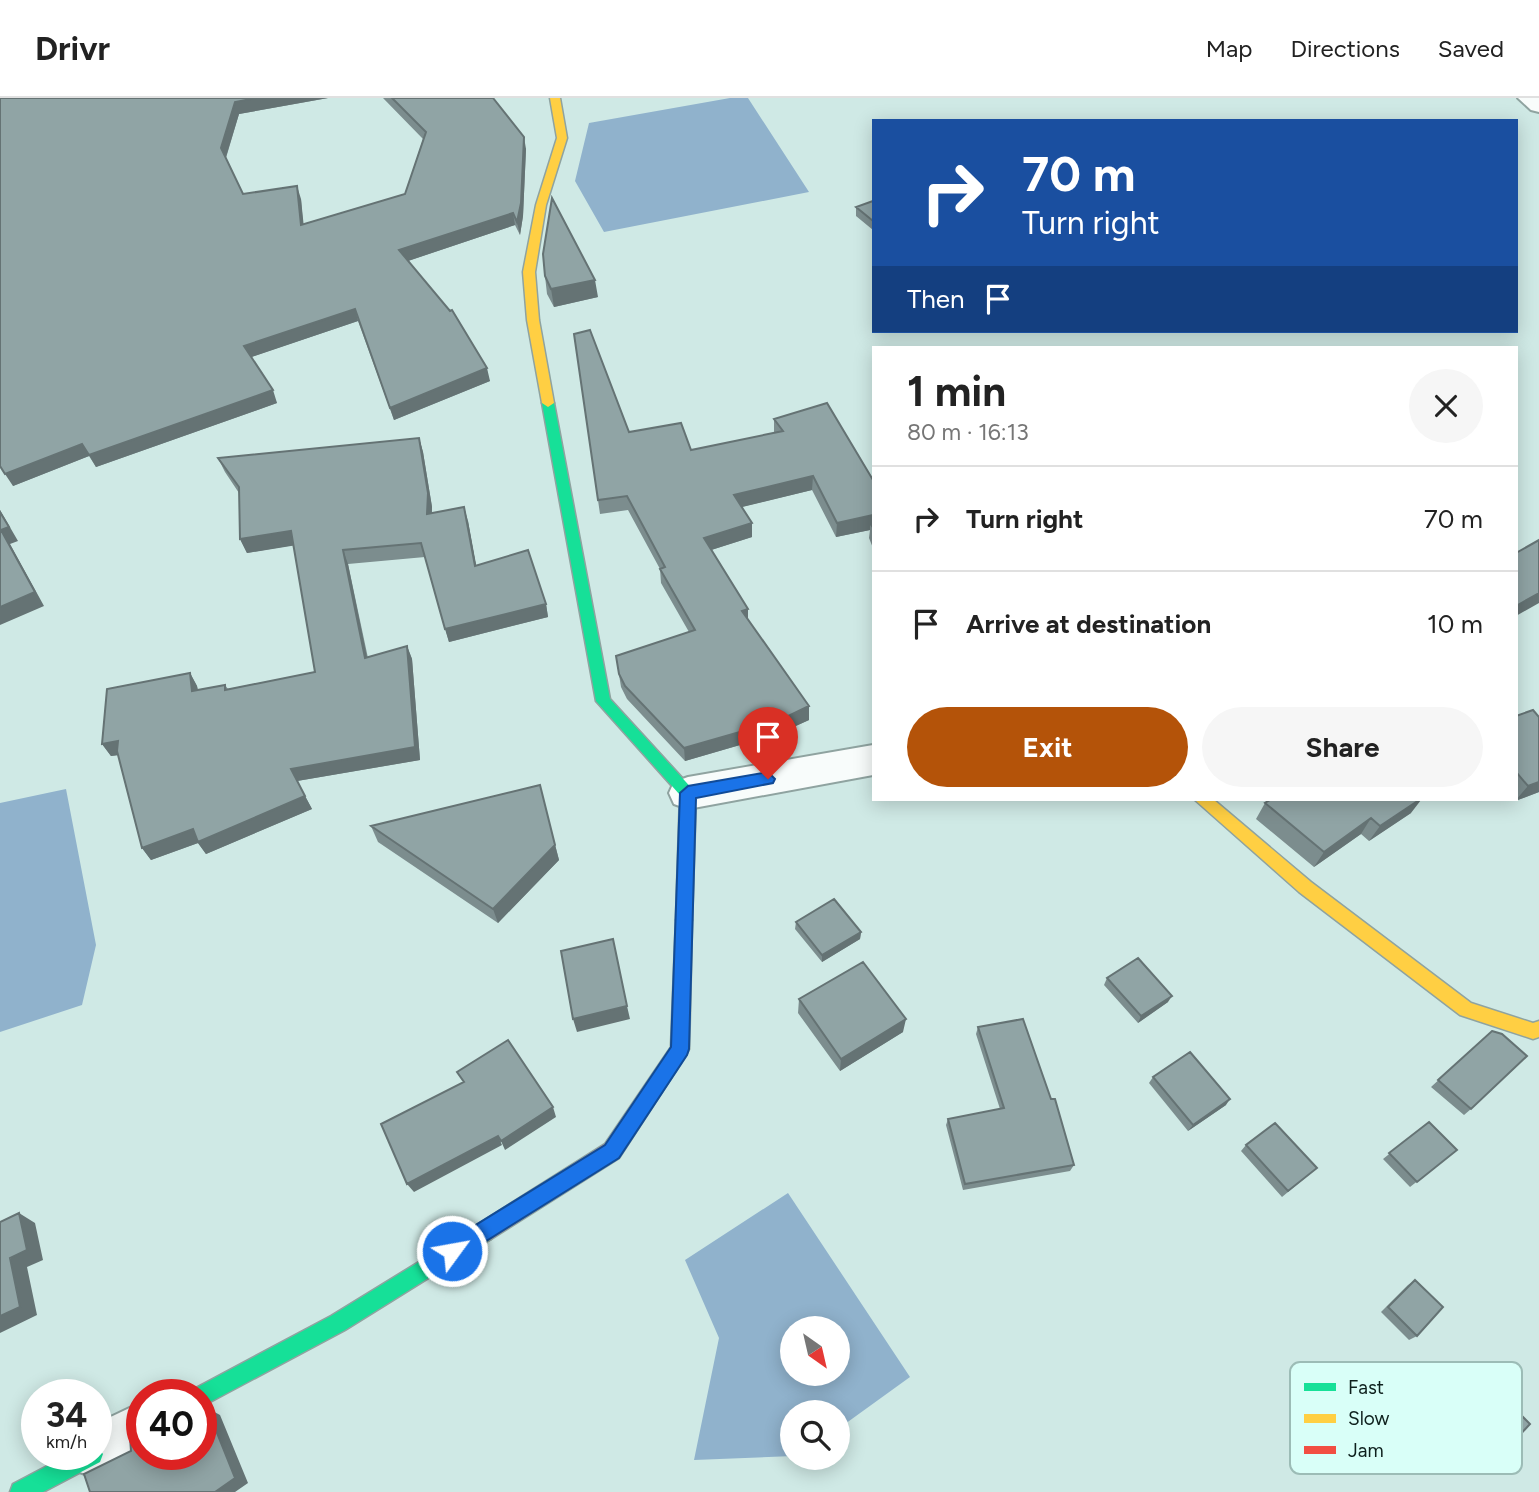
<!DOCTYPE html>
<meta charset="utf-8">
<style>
:root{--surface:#fff;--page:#f6f6f6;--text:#222;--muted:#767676;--line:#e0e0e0;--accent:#b45309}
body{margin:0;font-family:Figtree,sans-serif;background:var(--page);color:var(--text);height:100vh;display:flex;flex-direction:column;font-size:26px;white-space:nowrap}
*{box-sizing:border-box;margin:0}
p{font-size:23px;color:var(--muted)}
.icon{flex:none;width:38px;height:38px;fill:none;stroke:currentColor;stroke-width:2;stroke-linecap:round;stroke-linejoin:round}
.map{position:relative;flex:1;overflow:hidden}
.drawer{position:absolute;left:872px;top:248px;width:646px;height:455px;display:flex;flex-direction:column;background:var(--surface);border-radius:0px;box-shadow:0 4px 18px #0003}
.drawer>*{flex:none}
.banner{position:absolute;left:872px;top:21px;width:646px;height:214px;border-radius:0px;box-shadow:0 4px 18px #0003;background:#1a4fa0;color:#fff;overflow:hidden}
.needle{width:46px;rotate:146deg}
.controls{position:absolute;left:780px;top:1218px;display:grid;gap:14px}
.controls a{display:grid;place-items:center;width:70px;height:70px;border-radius:50%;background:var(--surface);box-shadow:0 4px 18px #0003;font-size:35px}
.speed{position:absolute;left:21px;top:1281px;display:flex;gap:14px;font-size:35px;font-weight:700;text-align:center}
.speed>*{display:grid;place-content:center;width:91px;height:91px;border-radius:50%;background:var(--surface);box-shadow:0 4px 18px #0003;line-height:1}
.speed small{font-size:18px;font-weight:400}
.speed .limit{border:10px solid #d22;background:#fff;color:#111}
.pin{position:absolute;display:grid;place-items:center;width:60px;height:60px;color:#fff;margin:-72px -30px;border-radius:50% 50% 50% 0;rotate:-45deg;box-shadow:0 0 7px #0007}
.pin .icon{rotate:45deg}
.me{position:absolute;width:77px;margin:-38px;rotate:58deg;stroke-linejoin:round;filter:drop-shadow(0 0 5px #0008)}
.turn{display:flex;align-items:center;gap:24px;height:147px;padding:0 35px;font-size:32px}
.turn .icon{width:91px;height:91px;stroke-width:2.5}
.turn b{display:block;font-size:49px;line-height:60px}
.then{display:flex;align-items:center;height:66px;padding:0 35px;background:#0003;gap:14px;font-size:26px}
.round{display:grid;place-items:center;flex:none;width:74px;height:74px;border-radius:37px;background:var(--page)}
.head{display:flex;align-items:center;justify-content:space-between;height:119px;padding:0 35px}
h1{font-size:42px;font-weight:700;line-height:52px}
.primary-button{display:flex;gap:14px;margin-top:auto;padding:14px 35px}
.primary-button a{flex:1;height:80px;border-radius:42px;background:var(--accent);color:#fff;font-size:28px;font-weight:700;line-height:80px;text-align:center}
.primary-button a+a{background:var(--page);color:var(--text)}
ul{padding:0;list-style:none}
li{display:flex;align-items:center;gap:21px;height:105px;padding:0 35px;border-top:2px solid var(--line)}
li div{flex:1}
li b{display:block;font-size:26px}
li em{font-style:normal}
header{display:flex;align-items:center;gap:42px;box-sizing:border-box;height:98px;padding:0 35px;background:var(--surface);border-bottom:2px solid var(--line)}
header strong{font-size:33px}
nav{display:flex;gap:38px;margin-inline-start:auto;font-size:24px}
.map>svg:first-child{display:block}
.water{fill:#90b2cc;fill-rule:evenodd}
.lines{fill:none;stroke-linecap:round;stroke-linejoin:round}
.street-casing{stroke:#8fa3a0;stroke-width:4}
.fast-casing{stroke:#8fa3a0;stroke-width:3}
.slow-casing{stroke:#8fa3a0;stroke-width:3}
.jam-casing{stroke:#8fa3a0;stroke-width:3}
.street{fill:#f8fcfb;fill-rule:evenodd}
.fast{fill:#16e098;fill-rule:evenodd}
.slow{fill:#ffcf43;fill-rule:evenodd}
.jam{fill:#f24e42;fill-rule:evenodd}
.wall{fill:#7c8d8e}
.shaded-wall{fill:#657374}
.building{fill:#90a4a5;stroke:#657374;stroke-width:2}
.route{fill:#1a73e8;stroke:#114b97;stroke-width:2}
.key{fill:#d9fff8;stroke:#9cbcb6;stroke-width:2}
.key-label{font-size:19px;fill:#0e201d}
</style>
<header>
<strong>Drivr</strong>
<nav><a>Map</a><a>Directions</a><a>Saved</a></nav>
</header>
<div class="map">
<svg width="1539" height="1394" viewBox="0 0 1539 1394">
<rect width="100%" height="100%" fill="#cfe9e5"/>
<!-- water -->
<path class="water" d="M730 0H748L809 94 604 134 575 83 589 25Z
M66 691 96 847 82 907 0 934V705Z
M788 1095 910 1279 838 1331V1314H793V1358L694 1362 719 1240 685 1162ZM793 1230H838V1276H793Z"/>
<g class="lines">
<defs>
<path id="street" d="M1518 0H1539V14L1531 12Z
M873 647V677L688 711 674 706 669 695 674 684 688 679Z
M142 1304V1356H145L96 1380 77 1373 71 1356H96V1326Z"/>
<path id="fast" d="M548 301 554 305 610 601 696 695 692 822 690 827 684 829 678 827 676 822 680 697 596 603 542 305Z
M484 1124 491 1127 494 1134 491 1141 345 1232 208 1305 201 1308V1297H191L194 1291 331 1218Z
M96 1347 103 1356 100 1364 43 1394H10L13 1386 70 1356H96Z"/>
<path id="slow" d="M550 0H560L567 40 546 107 535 174 539 222 554 305 548 309 542 305 527 222 523 174 536 107 557 40Z
M1195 702H1214L1311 784 1471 905 1533 925 1539 923V939L1533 941 1460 917 1299 794Z"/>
<path id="jam" d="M684 815 690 817 692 822 689 951 686 957 619 1060 491 1141 484 1144 477 1141 474 1134 477 1127 605 1046 671 949 676 822 678 817Z"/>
</defs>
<!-- street casing -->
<use href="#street" class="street-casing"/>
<!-- fast casing -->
<use href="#fast" class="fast-casing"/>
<!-- slow casing -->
<use href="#slow" class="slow-casing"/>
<!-- jam casing -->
<use href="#jam" class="jam-casing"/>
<!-- street -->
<use href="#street" class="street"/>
<!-- fast -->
<use href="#fast" class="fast"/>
<!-- slow -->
<use href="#slow" class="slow"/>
<!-- jam -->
<use href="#jam" class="jam"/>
</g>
<!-- wall -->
<path class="wall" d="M0 0H328L239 16 226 60 243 96 301 101 303 126 405 96 423 41 383 0H493L526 51 523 118 520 137 515 127 408 163 490 283 394 322 358 223 251 259 277 305 96 369 89 358 13 388Z
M873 103V132L856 118V109Z
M545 178 598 199 554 209 547 196Z
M574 236 629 334 691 352 774 335V321L873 382V450L869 440 870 432 836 439 812 392 741 409 752 439 711 452 748 522 809 622 778 636 685 663 627 601 621 589 616 558 689 534 661 485 660 471 628 412 600 416Z
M419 340 423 354 432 409V415L468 423 476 468 546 506 548 519 449 544 425 459 348 466 368 560 407 548 412 561 420 662 297 683 312 711 206 756 198 745 151 762 142 750 118 657 111 658 102 646 190 575 197 588 198 592 225 587 228 591 315 574 294 447 247 455 240 441 239 395 225 374 218 360Z
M1516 618 1539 619V694L1515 703 1514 702H1516Z
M540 687 559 762 498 825 378 744 371 728Z
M1265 705 1411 715 1369 743 1361 736 1314 769 1256 721Z
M796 824 861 834 860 841 822 864 795 831Z
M1107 880 1168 904 1138 925 1104 887Z
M799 901 903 934 840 973 798 915Z
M978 929 1074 1067 1070 1073 963 1092 946 1027 948 1021 1000 1011 976 936Z
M1492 933 1471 1011 1464 1017 1431 989Z
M1153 979 1226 1007 1188 1033 1149 985Z
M1429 1024 1457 1052 1410 1089 1383 1061Z
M1246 1047 1317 1070 1282 1099 1241 1053Z
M1415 1182 1417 1238 1409 1242 1381 1214 1408 1187Z
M1422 1291 1417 1368 1409 1370 1374 1329 1415 1294Z
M1499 1295 1505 1353 1496 1356 1466 1326 1491 1299Z"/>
<!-- shaded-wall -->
<path class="shaded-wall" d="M256 0H328L239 16 225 62 221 50 235 4Z
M524 39 526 51 523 118 520 137 517 124Z
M297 88 301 101 305 140 301 127Z
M513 115 515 127 402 165 399 152Z
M595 182 598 199 554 209 551 191Z
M355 211 358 223 249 260 244 248Z
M487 270 490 283 394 322 390 310Z
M273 292 277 305 96 369 89 357Z
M419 340 423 354 432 409 431 430 427 416Z
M82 346 89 358 13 388 5 376Z
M813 378 812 392 734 411V397Z
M464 409 468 423 479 482 475 468Z
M0 412 18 443 10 446 44 508 0 527Z
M873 417V431L870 427V432L836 439 837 425Z
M752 425V439L705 454 704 440Z
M291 433 297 447 247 455 240 441Z
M343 452 348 466 370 574 365 560Z
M1539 495V505L1516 518V508Z
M546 506 548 519 449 544 445 531Z
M748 511V525L742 513Z
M407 548 412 561 420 662 297 683 291 671Z
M190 575 197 588 200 606 192 593Z
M809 608V622L778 636 685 663 684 650Z
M118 643 127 656 111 658 102 646Z
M1539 684V694L1515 703 1528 688Z
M305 698 312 711 206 756 198 745 151 762 142 750 193 731Z
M1419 702H1421L1411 715 1369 743 1380 728Z
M1371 720 1361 736 1314 769 1324 754Z
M555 747 559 762 498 825 493 811Z
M861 834 860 841 822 864V857Z
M1172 898 1168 904 1138 925 1141 918Z
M627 908 630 921 577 934 573 921Z
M906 921 903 934 840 973 841 961Z
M1230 1001 1226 1007 1188 1033 1193 1027Z
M553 1009 556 1019 505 1052 501 1043Z
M498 1038 502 1047 414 1094 407 1086Z
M19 1115 35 1125 43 1162 27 1169 37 1217 0 1235V1218Z
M207 1310 220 1317 248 1385 235 1394H215Z"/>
<!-- building -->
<path class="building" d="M0 0H256L235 4 221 50 243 96 297 88 301 127 405 96 426 34 392 0H493L524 39 521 105 517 124 513 115 399 152 450 213 452 212 487 270 390 310 355 211 244 248 273 292 89 357 82 346 5 376 0 368Z
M552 100 595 182 551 191 545 178 543 156Z
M873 103V123L856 109Z
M590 232 629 334 681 325 691 352 783 333 774 321 827 305 873 382V417L837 425 813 378 734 397 752 425 704 440 748 511 742 513 809 608 778 623 684 650 625 588 619 576 616 558 695 532 660 471 665 469 627 398 598 402 574 236Z
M419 340 428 395 427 416 464 409 475 468 528 452 546 506 445 531 421 445 343 452 365 560 407 548 415 649 291 671 305 698 198 744 193 731 142 750 117 653 118 643 102 646 107 591 190 575 192 593 225 587V592L315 574 291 433 240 441 239 389 218 360Z
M0 414 9 429 1 432 35 494 0 509Z
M1539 442V495L1516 508V455Z
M1533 612 1539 619V684L1528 688 1516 674V618Z
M540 687 555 747 493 811 371 728Z
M1270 702H1419L1380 728 1371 720 1324 754 1265 705Z
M834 801 861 834 822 857 796 824Z
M613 841 627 908 573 921 561 853Z
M1138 860 1172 898 1141 918 1107 880Z
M863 864 906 921 841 961 799 901Z
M1023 921 1051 1001H1055L1074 1067 965 1086 948 1021 1004 1010 978 929Z
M1492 933 1502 936 1527 958 1471 1011 1438 982Z
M508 942 553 1009 501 1043 498 1038 407 1086 381 1026 464 984 457 974Z
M1190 954 1230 1001 1193 1027 1153 979Z
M1429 1024 1457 1052 1417 1084 1389 1055Z
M1275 1025 1317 1070 1288 1093 1246 1047Z
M19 1115 27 1152 10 1160 20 1209 0 1218V1124Z
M1415 1182 1443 1209 1417 1238 1388 1209Z
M1499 1295 1530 1326 1505 1353 1475 1322Z
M207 1310 235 1380 215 1394H90L84 1376 131 1353 130 1339 142 1332V1356H201V1313Z"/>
<!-- route -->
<path class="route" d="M768 674 775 681 773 685 696 700 689 951 687 957 619 1060 459 1160 452 1163 445 1160 442 1153 445 1146 605 1047 671 949 680 695 688 688Z"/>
<!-- legend -->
<rect x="1290" y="1264" width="232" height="112" rx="10" class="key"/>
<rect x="1304" y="1285" width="32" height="8" fill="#16e098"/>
<rect x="1304" y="1316" width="32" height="9" fill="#ffcf43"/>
<rect x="1304" y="1348" width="32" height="8" fill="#f24e42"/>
<g class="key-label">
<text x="1348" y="1296">Fast</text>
<text x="1348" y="1327">Slow</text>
<text x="1348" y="1359">Jam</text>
</g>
</svg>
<div class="controls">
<a><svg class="needle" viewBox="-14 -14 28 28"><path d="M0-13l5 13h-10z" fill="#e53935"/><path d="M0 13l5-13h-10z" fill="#767676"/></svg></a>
<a><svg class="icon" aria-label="search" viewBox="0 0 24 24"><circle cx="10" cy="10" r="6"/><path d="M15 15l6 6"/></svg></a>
</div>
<div class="speed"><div>34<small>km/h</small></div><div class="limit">40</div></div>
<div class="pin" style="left:768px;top:681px;background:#d93025"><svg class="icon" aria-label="arrive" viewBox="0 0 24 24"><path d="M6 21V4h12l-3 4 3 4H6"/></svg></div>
<svg class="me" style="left:452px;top:1153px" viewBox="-20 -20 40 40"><circle r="17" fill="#1a73e8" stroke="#fff" stroke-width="3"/><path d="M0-11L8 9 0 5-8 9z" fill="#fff"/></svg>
<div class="banner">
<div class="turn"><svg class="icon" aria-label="right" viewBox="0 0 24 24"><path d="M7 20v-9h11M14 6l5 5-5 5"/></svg><div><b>70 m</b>Turn right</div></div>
<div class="then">Then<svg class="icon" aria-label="arrive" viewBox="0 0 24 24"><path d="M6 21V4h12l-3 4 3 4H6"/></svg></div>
</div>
<section class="drawer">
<div class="head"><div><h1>1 min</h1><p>80 m · 16:13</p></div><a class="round"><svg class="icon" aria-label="close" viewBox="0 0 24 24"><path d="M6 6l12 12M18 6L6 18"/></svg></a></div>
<ul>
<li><svg class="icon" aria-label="right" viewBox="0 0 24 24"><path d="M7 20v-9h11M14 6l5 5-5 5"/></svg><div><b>Turn right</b></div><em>70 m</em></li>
<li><svg class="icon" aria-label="arrive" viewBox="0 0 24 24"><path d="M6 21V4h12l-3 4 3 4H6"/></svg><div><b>Arrive at destination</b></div><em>10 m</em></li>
</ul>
<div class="primary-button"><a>Exit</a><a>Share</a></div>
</section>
</div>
